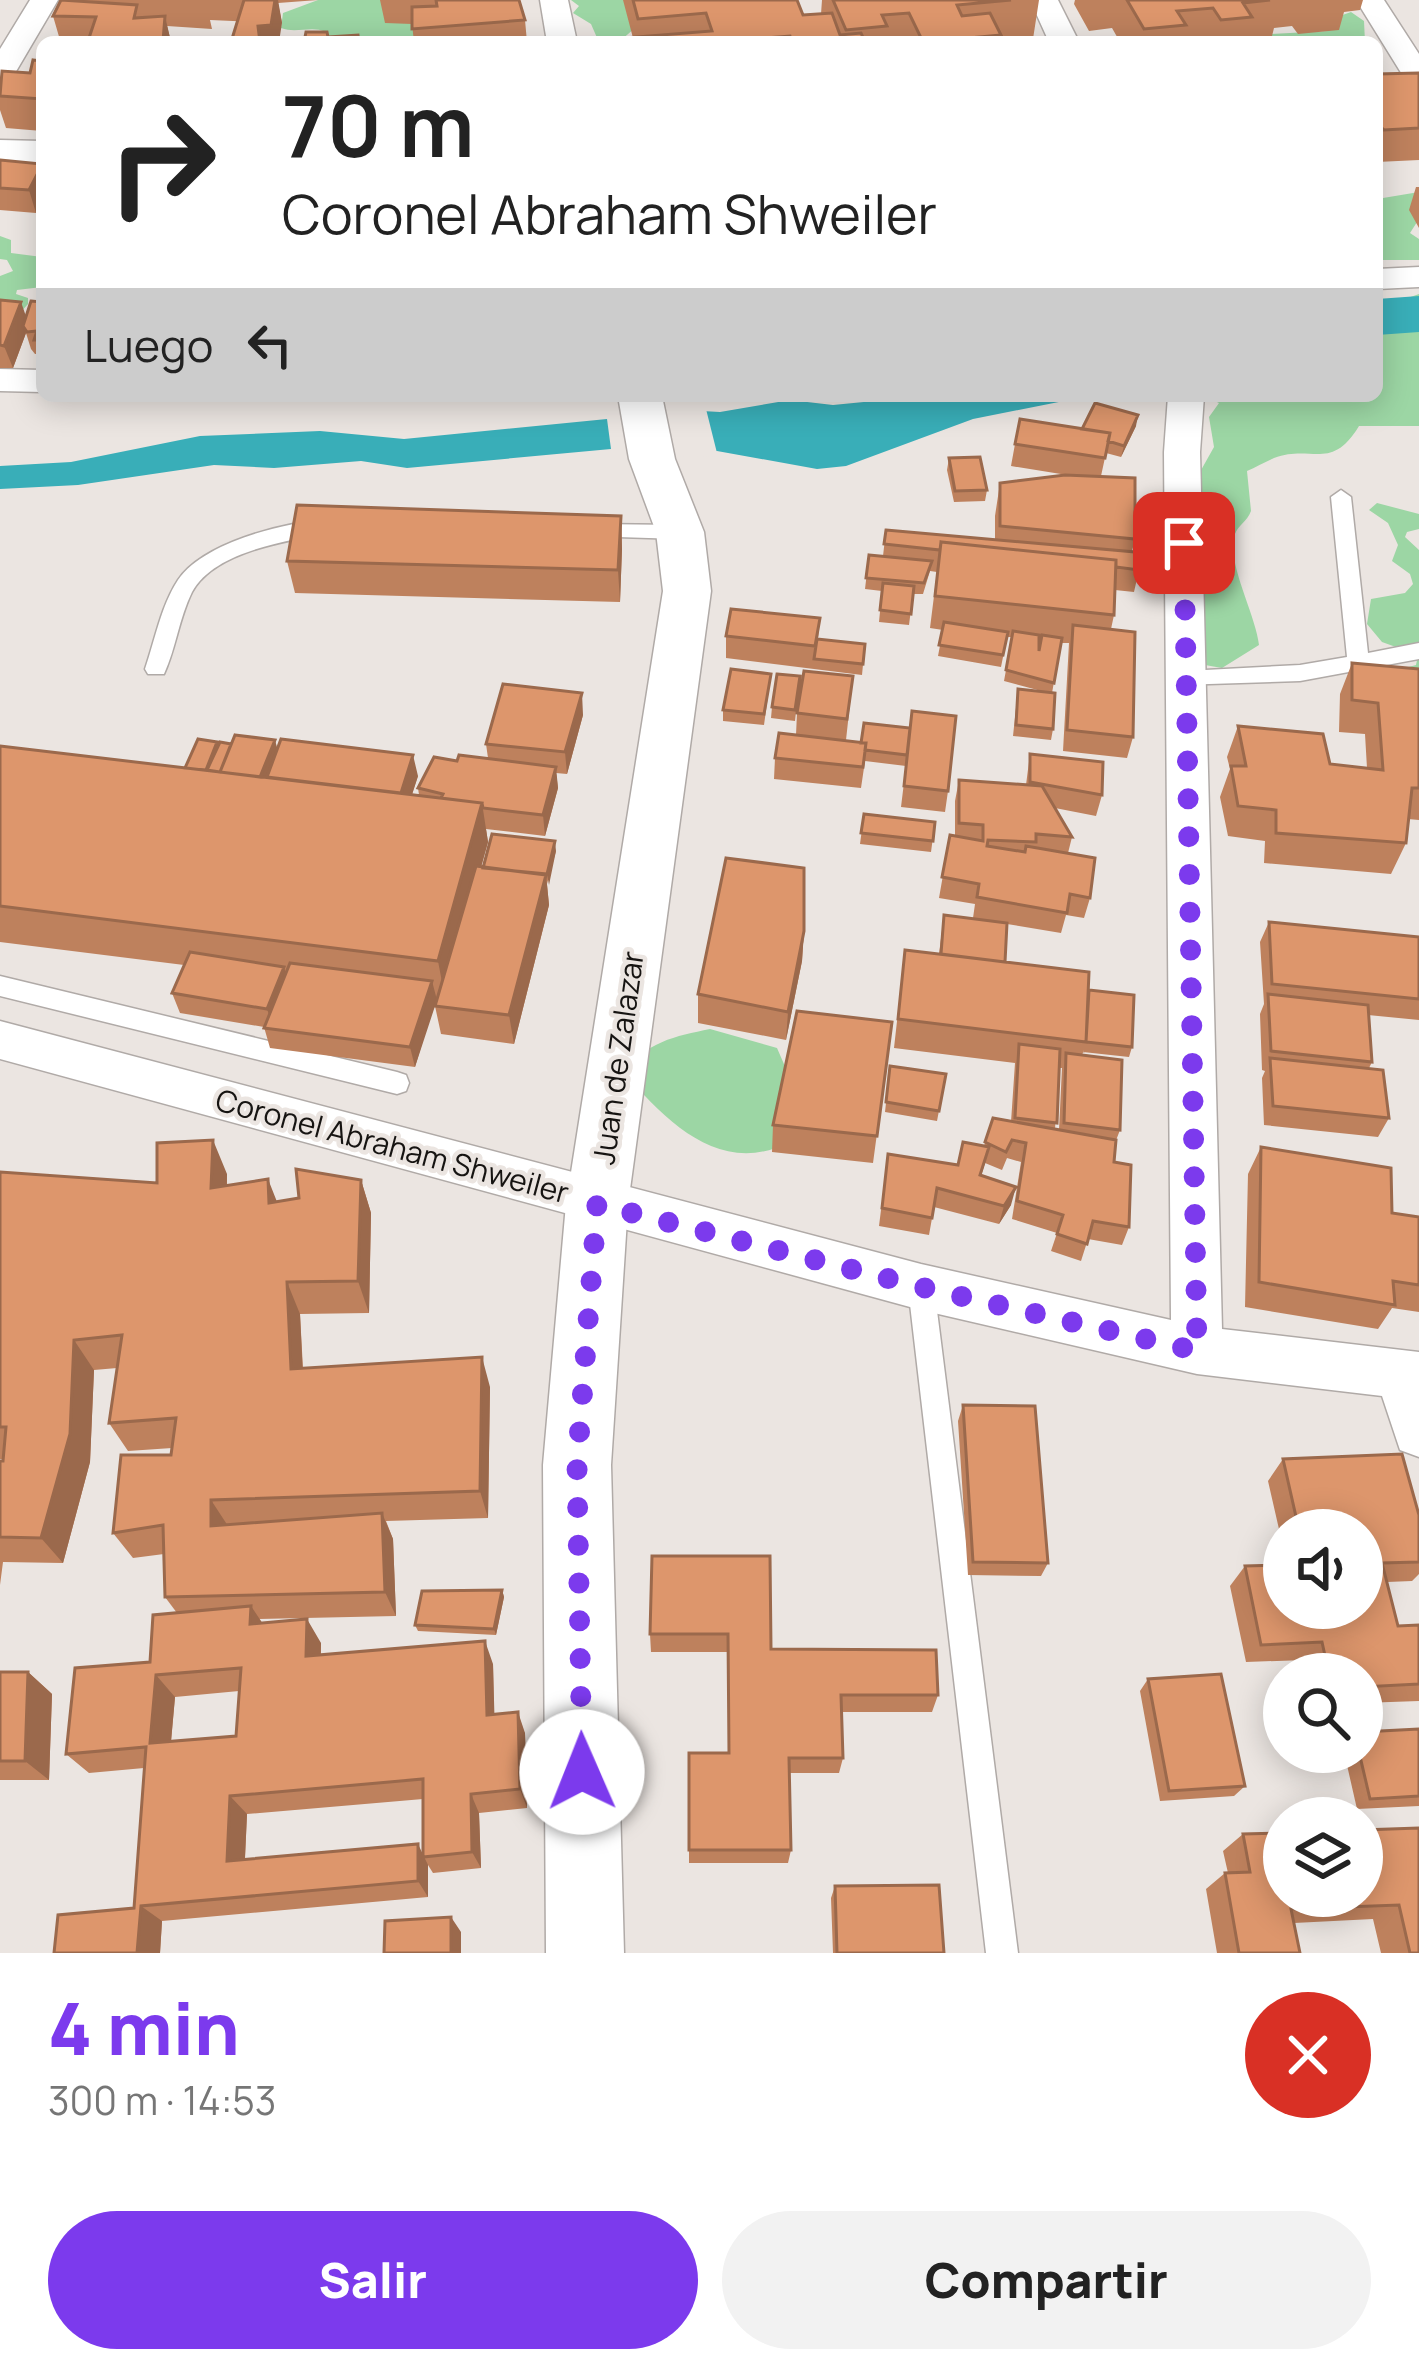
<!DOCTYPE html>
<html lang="es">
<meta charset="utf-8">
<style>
:root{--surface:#fff;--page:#f2f2f2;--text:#222;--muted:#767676;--accent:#7c3aed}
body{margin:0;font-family:Manrope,sans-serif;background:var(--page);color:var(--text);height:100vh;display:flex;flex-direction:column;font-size:45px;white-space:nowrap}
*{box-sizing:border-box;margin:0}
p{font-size:39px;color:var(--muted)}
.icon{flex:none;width:66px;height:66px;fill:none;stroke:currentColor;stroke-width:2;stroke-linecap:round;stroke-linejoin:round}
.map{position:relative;height:1953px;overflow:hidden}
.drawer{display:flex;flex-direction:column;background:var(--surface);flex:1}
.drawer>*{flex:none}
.top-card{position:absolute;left:36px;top:36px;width:1347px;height:366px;border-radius:18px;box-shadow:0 6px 30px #0003;background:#fff;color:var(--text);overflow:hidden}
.fabs{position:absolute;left:1263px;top:1509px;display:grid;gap:24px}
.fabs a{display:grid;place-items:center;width:120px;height:120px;border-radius:50%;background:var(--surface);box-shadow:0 6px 30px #0003;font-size:60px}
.pin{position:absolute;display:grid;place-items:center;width:102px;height:102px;color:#fff;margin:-51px;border-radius:24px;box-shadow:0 6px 18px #0006}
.me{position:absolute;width:132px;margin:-66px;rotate:359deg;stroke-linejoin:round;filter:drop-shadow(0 0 9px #0008)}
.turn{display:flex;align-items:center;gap:42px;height:252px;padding:0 48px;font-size:54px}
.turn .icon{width:156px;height:156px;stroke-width:2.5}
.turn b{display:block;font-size:84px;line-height:102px}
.then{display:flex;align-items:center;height:114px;padding:0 48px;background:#0003;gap:24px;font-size:45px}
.round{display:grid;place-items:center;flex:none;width:126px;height:126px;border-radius:63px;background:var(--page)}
.head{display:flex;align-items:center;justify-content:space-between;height:204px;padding:0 48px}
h1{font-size:72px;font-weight:800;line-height:90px;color:var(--accent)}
.action{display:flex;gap:24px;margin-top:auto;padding:24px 48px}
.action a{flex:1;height:138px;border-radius:72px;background:var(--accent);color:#fff;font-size:48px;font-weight:800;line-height:138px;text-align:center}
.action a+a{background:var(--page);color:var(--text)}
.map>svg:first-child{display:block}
.green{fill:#9cd6a4}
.water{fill:#39aeb8}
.pier{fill:#ebe5e1}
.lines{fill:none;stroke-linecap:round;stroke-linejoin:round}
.service-casing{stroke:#b0aaa7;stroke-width:3}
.minor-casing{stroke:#b0aaa7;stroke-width:3}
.tertiary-casing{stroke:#b0aaa7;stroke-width:3}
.service{fill:#fff;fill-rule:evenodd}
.minor{fill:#fff;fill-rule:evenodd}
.tertiary{fill:#fff;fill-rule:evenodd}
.wall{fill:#be815d;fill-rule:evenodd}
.shaded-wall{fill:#9b694c}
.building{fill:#dd966c;stroke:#9b694c;stroke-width:3;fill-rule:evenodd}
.route{stroke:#7c3aed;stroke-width:21;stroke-dasharray:0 37.8}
.labels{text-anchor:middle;stroke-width:9;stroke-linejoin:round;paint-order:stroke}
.street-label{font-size:30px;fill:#161412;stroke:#ebe5e1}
</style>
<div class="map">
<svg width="1419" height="1953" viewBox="0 0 1419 1953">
<rect width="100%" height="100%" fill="#ebe5e1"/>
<!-- green -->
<path class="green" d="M318 0H440L406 20 421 29 425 42H322L326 32C311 25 297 34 281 28L283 13Z
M571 0H629L636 27 619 42 598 40 591 24 573 13 579 6Z
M1351 12 1364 21 1365 42H1250L1271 34 1328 31 1334 18Z
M1419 192V219L1410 233 1419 239V260H1377V199Z
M0 236 11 240V253L42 257V287L17 290 16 294 28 298V304L19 314 0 315V276L13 271 7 260 0 259Z
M1419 294V426H1359C1331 472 1312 444 1274 458 1265 462 1256 467 1247 471L1251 511C1247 522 1238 525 1235 534 1225 560 1256 615 1259 645L1222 668 1205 665 1177 619 1161 578C1172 554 1196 552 1208 531L1191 488 1214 447 1209 417 1219 403 1204 396H1377V303H1394Z
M1377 503 1419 514V529L1407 532 1405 537 1419 550V720L1401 669 1416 665 1418 655 1382 642 1367 624 1371 599 1405 593 1413 584 1410 574 1392 561 1398 545 1388 523 1369 510Z
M710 1029 777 1048 790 1078 776 1148C713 1170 664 1118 625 1074 644 1042 676 1036 710 1029Z"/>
<!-- water -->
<path class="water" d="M1419 296V332L1377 335V299Z
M925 396H1089L973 419 846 466 817 469 717 451 700 453 684 410 720 412 790 400 833 405Z
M607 419 611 449 407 468 361 461 274 468 214 465 78 485 0 489V466L71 462 200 436 320 431 404 439Z"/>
<!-- pier -->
<path class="pier" d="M656 405H705L718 457 669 456Z"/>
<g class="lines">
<defs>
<path id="service" d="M1341 490 1351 497 1368 653 1419 643V659L1300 681 1178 685 1175 679 1178 673 1186 671 1300 665 1347 657 1331 497Z
M324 520 331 522V532C290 541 215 550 192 592 179 618 176 648 164 674H148L145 669C155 640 161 606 178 580 203 543 282 523 324 520Z
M593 524 680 525 690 532 680 539 586 536V526Z
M0 976 397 1072 406 1075 409 1083 406 1091 397 1094 0 996Z
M921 1275 930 1278 934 1287 1018 1953H986L908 1287 912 1278Z"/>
<path id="minor" d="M30 0H58L11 80 0 83V49Z
M540 0H568L577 42H547Z
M1030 0H1058L1079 42H1049Z
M1356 0H1384L1419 54V87L1408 84Z
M1419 267V287L1377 289V269Z
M0 369 42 370V392L0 391Z
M1168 396H1204L1200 452 1222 1329 1419 1352V1457L1400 1450 1382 1396 1197 1374 921 1310 0 1059V1021L921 1264 1171 1320 1164 452Z"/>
<path id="tertiary" d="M0 140 42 141V165L0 164Z
M618 396H662L675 459 704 532 711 591 628 1204 611 1465 624 1953H546L543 1465 566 1204 663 591 656 532 629 459Z"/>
</defs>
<!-- service casing -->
<use href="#service" class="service-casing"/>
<!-- minor casing -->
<use href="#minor" class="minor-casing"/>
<!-- tertiary casing -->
<use href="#tertiary" class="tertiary-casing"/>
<!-- service -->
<use href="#service" class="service"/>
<!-- minor -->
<use href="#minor" class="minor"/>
<!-- tertiary -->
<use href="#tertiary" class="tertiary"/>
</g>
<!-- wall -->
<path class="wall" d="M60 0H318L278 3 282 23 210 20 212 29 167 26 171 42H54L60 40 53 16Z
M380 0H519L525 20 527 42H414L412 24 385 23Z
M623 0H797L803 15 821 14 822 0H1039L1033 39 1000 42H623L633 38Z
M1075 0H1363L1360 10 1344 12 1339 30 1298 34 1292 26 1274 28 1271 40 1253 42H1120L1112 28 1089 31 1074 4Z
M42 61V131L6 128 0 110V77L30 73Z
M1419 73V160L1377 162V74Z
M0 160 42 165V202L36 213 0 210Z
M1416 187H1419V228L1409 210Z
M0 300 26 317 42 300V362L39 354H35L31 349 26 333 13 368H0Z
M1136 426 1121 457 1106 453 1101 476 1135 539 1132 551 1139 570 1134 592 1115 590 1114 615 1111 629 1133 737 1127 758 1063 751 1069 643H1061L1052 693 1053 729 1051 740 1013 736 1018 689 1045 692 1004 681 1012 637H1007L1001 667 938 656 943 630 930 628 937 572 930 571 923 594H913L909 625 879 622 882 591 865 589 869 555 883 556 886 530 995 539V516L1000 483 1067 475 1011 466 1015 444 1082 429Z
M949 458 987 490 985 501 954 502 947 470Z
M621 516 622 549 620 602 295 593 287 561Z
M820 618 818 639 865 644 862 675 726 658V636Z
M1352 663 1419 669V820L1408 819 1406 843 1391 874 1264 863 1265 841 1228 836 1220 797 1230 769 1227 757 1238 726 1330 764 1367 768 1365 734 1339 732 1340 694Z
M771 674 764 725 723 721V710Z
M800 676 795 721 771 718 772 707Z
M853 676 846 740 796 735 797 713Z
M583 715 567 774 556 773 558 788 545 836 486 829 488 842 481 867 556 851 547 884 549 905 514 1044 441 1034 435 1006 438 997H436L415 1067 270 1048 264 1027 180 1013 172 993 184 965 0 942V746L185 768 218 746 277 750 418 776 412 794 419 795 418 788 457 761 488 758 486 744Z
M910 728 948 791 945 812 901 807 906 766 865 761 861 788 774 779 775 758 861 743Z
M1030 754 1102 795 1096 816 1055 808 1072 837 1068 853 1090 898 1084 918 1066 915 1061 933 1007 924 1005 962 1088 994 1132 1047 1129 1057 1083 1052 1084 1050 1082 1055 1120 1130 1115 1143 1114 1162 1129 1227 1122 1245 1088 1239 1081 1261 1051 1251 1057 1233 1012 1219 1021 1162 1007 1158 1002 1170 985 1163 981 1176 1011 1205 999 1224 934 1207 929 1235 879 1226 888 1154 958 1165 984 1146 993 1118 1011 1122 1015 1063 894 1048 905 950 939 954 944 915 973 918 975 904 939 898 950 835 955 836V801L959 780 1026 785ZM1059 1068H1062L1059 1130 1055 1129Z
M864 814 935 822 931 852 860 844Z
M1269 922 1419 937V1020L1368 1015 1372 1062 1369 1068 1389 1118 1378 1137 1264 1125 1262 1078 1265 1071 1262 1070 1260 1014 1264 1004 1260 942Z
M804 931 802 961 786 1040 698 1023V994Z
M892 1022 873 1163 772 1152 773 1125Z
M890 1066 946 1074 937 1121 885 1112Z
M1261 1147 1392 1213 1419 1217V1312L1392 1308 1378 1329 1245 1307 1248 1174Z
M0 1172 157 1183 227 1174V1185L277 1201 299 1198 361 1180 371 1213 369 1313 300 1314 303 1369 490 1387 488 1518 386 1521 393 1539 396 1616 259 1619 262 1623 321 1643V1655L493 1664 494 1714 525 1733 527 1808 479 1813 481 1868 433 1873 428 1865V1897L162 1921 160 1953H54L134 1908 144 1768 89 1773 66 1754 150 1662 177 1613 165 1597 164 1554 133 1558 113 1533 171 1455 172 1448 128 1451 109 1423 117 1368 94 1370 90 1462 63 1563 3 1562 0 1585V1461H3L4 1459H0ZM239 1691 236 1736 171 1742 175 1697ZM423 1799V1852L245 1859 247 1814Z
M963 1405 1048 1563 1041 1576 968 1575 958 1421Z
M1283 1459 1419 1515V1574L1412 1581 1387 1582 1398 1626 1419 1625V1701L1362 1703V1674H1308L1305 1660 1246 1662 1230 1586 1245 1566 1284 1608 1362 1530H1284V1551L1268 1481Z
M652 1556 771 1649 938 1695 932 1712H841L843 1758 839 1773H789L791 1850 788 1863H689V1753H728V1652H651L650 1634Z
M502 1590 504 1597 496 1635 418 1631 415 1625Z
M0 1672H28L52 1694 49 1780H0Z
M1148 1679 1245 1786 1234 1796 1160 1801 1140 1691Z
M1419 1729V1806L1357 1809 1344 1752H1362Z
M1419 1828V1953H1381L1373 1919 1294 1923 1300 1953H1217L1206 1889 1225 1873H1228L1223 1851 1243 1834Z
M835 1886 944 1953H833L831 1898Z"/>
<!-- shaded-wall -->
<path class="shaded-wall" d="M275 0H278L282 23 279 42H260L258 26Z
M165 16 171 42 163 41Z
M42 165V202L36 213 29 190Z
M21 302 29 325 23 326 26 333 13 368 4 346Z
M1138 415 1136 426 1121 457 1124 446Z
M621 516 622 549 620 602 618 570Z
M582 693 583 715 567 774 565 752Z
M275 740 281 762 254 792Z
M413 755 418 776 401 829 396 808Z
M556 767 558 788 545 836 543 815Z
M482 803 488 842 445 998 438 961Z
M555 841 556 851 549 885 547 874Z
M546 875 549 905 514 1044 509 1015Z
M804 931 802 961 786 1040 788 1012Z
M284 967 290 987 274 1029 267 1009Z
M432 981 437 1000 415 1067 410 1047Z
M213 1140 227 1174 226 1221 211 1188Z
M268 1179 281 1212 269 1203Z
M361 1180 371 1213 369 1313 358 1281Z
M1016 1187 1011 1205 999 1224 1004 1206Z
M287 1282 300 1314 304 1399 291 1369Z
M74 1340 94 1370 90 1462 63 1563 41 1538Z
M482 1357 490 1387 488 1518 480 1491Z
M211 1500 228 1526H211Z
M382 1513 393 1539 396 1616 385 1592Z
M502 1590 504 1597 496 1635 494 1629Z
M251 1606 267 1630 250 1624Z
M307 1619 321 1643 320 1678 306 1656Z
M485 1641 493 1664 495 1736 487 1715Z
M28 1672 52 1694 49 1780 25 1761Z
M156 1675 175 1697 169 1763 150 1743Z
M518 1712 525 1733 527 1808 520 1789Z
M471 1794 479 1813 481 1868 472 1852Z
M230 1796 247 1814 244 1877 227 1861Z
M418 1844 428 1865V1897L418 1881Z
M141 1906 162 1921 160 1953H137Z
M451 1917 461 1932V1953H451Z"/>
<!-- building -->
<path class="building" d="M61 0 137 5 134 18 165 16 163 41 54 42V40L88 41 96 17 53 16Z
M244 0H275L271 25 258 26 260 42H231Z
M436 0H519L525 20 412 29V7L437 6Z
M633 0H797L803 15 832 13 840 35 861 33 865 42H792L790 36 742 40 743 42H624L623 38 712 31 706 13 638 19Z
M833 0H1011L957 5 962 16 990 13 1001 35 926 42H923L909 13 882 15 887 26 846 30Z
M1127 0H1270L1243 3 1252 17 1221 20 1213 8 1177 11 1186 25 1144 29Z
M306 32H327L328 37 358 35 359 42H304Z
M33 60 42 61V99L0 96 2 71 30 73Z
M1419 73V128L1384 130 1377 124V74Z
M0 160 42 164V165L29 190 0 188Z
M0 300 21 302 4 346 0 345Z
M31 301 42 302V340H34L37 331 27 332 23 326Z
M1095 403 1138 415 1124 446 1108 441 1110 433 1082 429Z
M1020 419 1110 433 1105 458 1015 444Z
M980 457 987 490 955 491 949 458Z
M1065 475 1135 478V539L1000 526V483Z
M297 505 621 516 618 570 287 561Z
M886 530 1135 552 1139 570 1116 567V560L941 542 940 550 884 544Z
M941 542 1116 560 1114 615 935 596Z
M869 555 932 561 924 583 866 578Z
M883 583 914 586 911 614 880 610Z
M731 609 820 618 815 646 726 636Z
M944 622 1008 632 1003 655 939 645Z
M1073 625 1135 632 1133 737 1067 730Z
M1013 631 1039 635V651L1042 635 1062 638 1054 683 1006 670Z
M817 639 865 644 863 664 814 659Z
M1352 663 1419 669V788H1412L1406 843 1276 833V810L1238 806 1231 766H1246L1238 726 1323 734 1330 764 1383 770 1378 703 1352 700Z
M731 669 771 674 764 714 723 710Z
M804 671 853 676 847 719 797 713Z
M777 674 800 676 795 710 772 707Z
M503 684 582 693 565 752 486 744Z
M1018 689 1055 693 1053 729 1016 725Z
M912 711 956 716 948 791 904 786Z
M864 723 910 728 907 755 865 750 866 743H861Z
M779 733 866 743 863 767 775 758Z
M235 735 275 740 260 777 220 772Z
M198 739 217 742 206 770 185 768Z
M281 739 413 755 401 793 267 777Z
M220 742 231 744 220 772 207 770Z
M0 746 482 803 438 961 0 906Z
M1030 754 1103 762 1102 795 1030 782Z
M459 755 556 767 543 815 483 808 482 803 441 798 443 794 418 788 434 757 457 761Z
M959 780 1042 786 1072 837 1036 834V842L988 840 987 846 1025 852 1026 846 1095 858 1090 898 1070 894 1067 913 977 897 979 884 942 877 950 835 983 841V825L959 823Z
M864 814 935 822 933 841 861 833Z
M492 834 555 841 547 874 483 868Z
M726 858 804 868V931L788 1012 698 994Z
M476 866 546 875 509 1015 435 1006Z
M944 915 1007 923 1005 962 941 954Z
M1269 922 1419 937V999L1272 984Z
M905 950 1089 972 1086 1042 898 1019Z
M190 952 284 967 267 1009 172 993Z
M290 963 432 981 410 1047 264 1028Z
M1089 990 1134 995 1132 1047 1086 1042Z
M1268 994 1368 1005 1372 1062 1271 1051Z
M797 1011 892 1022 877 1136 773 1125Z
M1019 1044 1060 1049 1057 1123 1015 1118Z
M1066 1053 1122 1060 1120 1130 1064 1123Z
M1270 1058 1383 1070 1389 1118 1273 1106Z
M890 1066 946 1074 939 1111 886 1102Z
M993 1118 1116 1140 1114 1162 1131 1165 1129 1227 1093 1221 1087 1244 1057 1234 1063 1215 1017 1201 1026 1143 1012 1140 1006 1152 985 1142Z
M213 1140 211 1188 268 1179 269 1203 299 1198 296 1169 361 1180 358 1281 287 1282 291 1369 482 1357 480 1491 211 1500V1526L382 1513 385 1592 165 1597 163 1525 113 1533 121 1455H171L176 1418 109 1423 122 1335 74 1340 70 1434 41 1538 0 1537V1461H3L6 1427H0V1172L157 1183V1143Z
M963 1142 989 1147 980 1175 1016 1187 1004 1206 937 1188 932 1218 882 1208 888 1154 958 1165Z
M1261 1147 1391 1168 1392 1213 1419 1217V1285L1393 1281 1395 1305 1259 1282Z
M963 1405 1035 1406 1048 1563 973 1562Z
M1402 1454 1419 1515V1562L1382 1563 1398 1626 1419 1625V1684L1362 1687V1674H1329L1322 1642 1261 1645 1245 1566 1284 1565V1608H1362V1530H1299L1283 1459Z
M652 1556H770L771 1649 936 1650 938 1695H841L843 1758H789L791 1850H689V1753H729L728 1634H650Z
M502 1590 494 1629 415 1625 422 1591Z
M251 1606 250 1624 307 1619 306 1656 485 1641 487 1715 518 1712 520 1789 471 1794 472 1852 423 1857V1779L230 1796 227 1861 418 1844V1881L141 1906 137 1953H54L58 1915 134 1908 146 1747 66 1754 75 1668 150 1662 153 1615ZM241 1668 236 1736 150 1743 156 1675Z
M0 1672H28L25 1761H0Z
M1221 1674 1245 1786 1169 1791 1148 1679Z
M1419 1729V1796L1370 1799 1359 1752H1362V1732Z
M1419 1828V1953H1410L1399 1905 1291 1909 1300 1953H1239L1225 1873 1250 1872 1243 1834 1284 1833V1896H1362V1830Z
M939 1885 944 1953H837L835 1886Z
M451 1917V1953H384L385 1921Z"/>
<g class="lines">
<!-- route -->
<path class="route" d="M582 1772 577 1465 597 1204 921 1287 1197 1351 1184 543"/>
</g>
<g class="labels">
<!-- street labels -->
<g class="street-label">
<text transform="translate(619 1058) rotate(-82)" y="10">Juan de Zalazar</text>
<text transform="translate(392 1147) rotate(15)" y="10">Coronel Abraham Shweiler</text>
</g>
</g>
</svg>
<div class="fabs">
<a><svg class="icon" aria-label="sound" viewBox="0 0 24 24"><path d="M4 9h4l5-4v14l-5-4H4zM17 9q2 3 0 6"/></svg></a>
<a><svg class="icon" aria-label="search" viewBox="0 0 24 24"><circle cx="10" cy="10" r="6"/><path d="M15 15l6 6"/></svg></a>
<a><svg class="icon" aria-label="layers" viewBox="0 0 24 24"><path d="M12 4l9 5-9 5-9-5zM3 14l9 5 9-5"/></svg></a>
</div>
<div class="pin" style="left:1184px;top:543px;background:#d93025"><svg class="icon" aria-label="arrive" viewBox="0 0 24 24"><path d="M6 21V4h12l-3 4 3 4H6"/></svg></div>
<svg class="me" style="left:582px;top:1772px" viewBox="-20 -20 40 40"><circle r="19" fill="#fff"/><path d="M0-13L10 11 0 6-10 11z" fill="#7c3aed"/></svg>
<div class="top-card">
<div class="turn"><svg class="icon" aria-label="right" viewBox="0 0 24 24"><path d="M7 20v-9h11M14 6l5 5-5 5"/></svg><div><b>70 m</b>Coronel Abraham Shweiler</div></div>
<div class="then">Luego<svg class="icon" aria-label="left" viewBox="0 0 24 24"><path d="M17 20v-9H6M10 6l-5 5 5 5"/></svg></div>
</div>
</div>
<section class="drawer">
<div class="head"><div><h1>4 min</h1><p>300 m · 14:53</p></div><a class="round" style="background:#d93025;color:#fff"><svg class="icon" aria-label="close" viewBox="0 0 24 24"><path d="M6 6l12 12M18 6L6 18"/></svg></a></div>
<div class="action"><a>Salir</a><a>Compartir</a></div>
</section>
